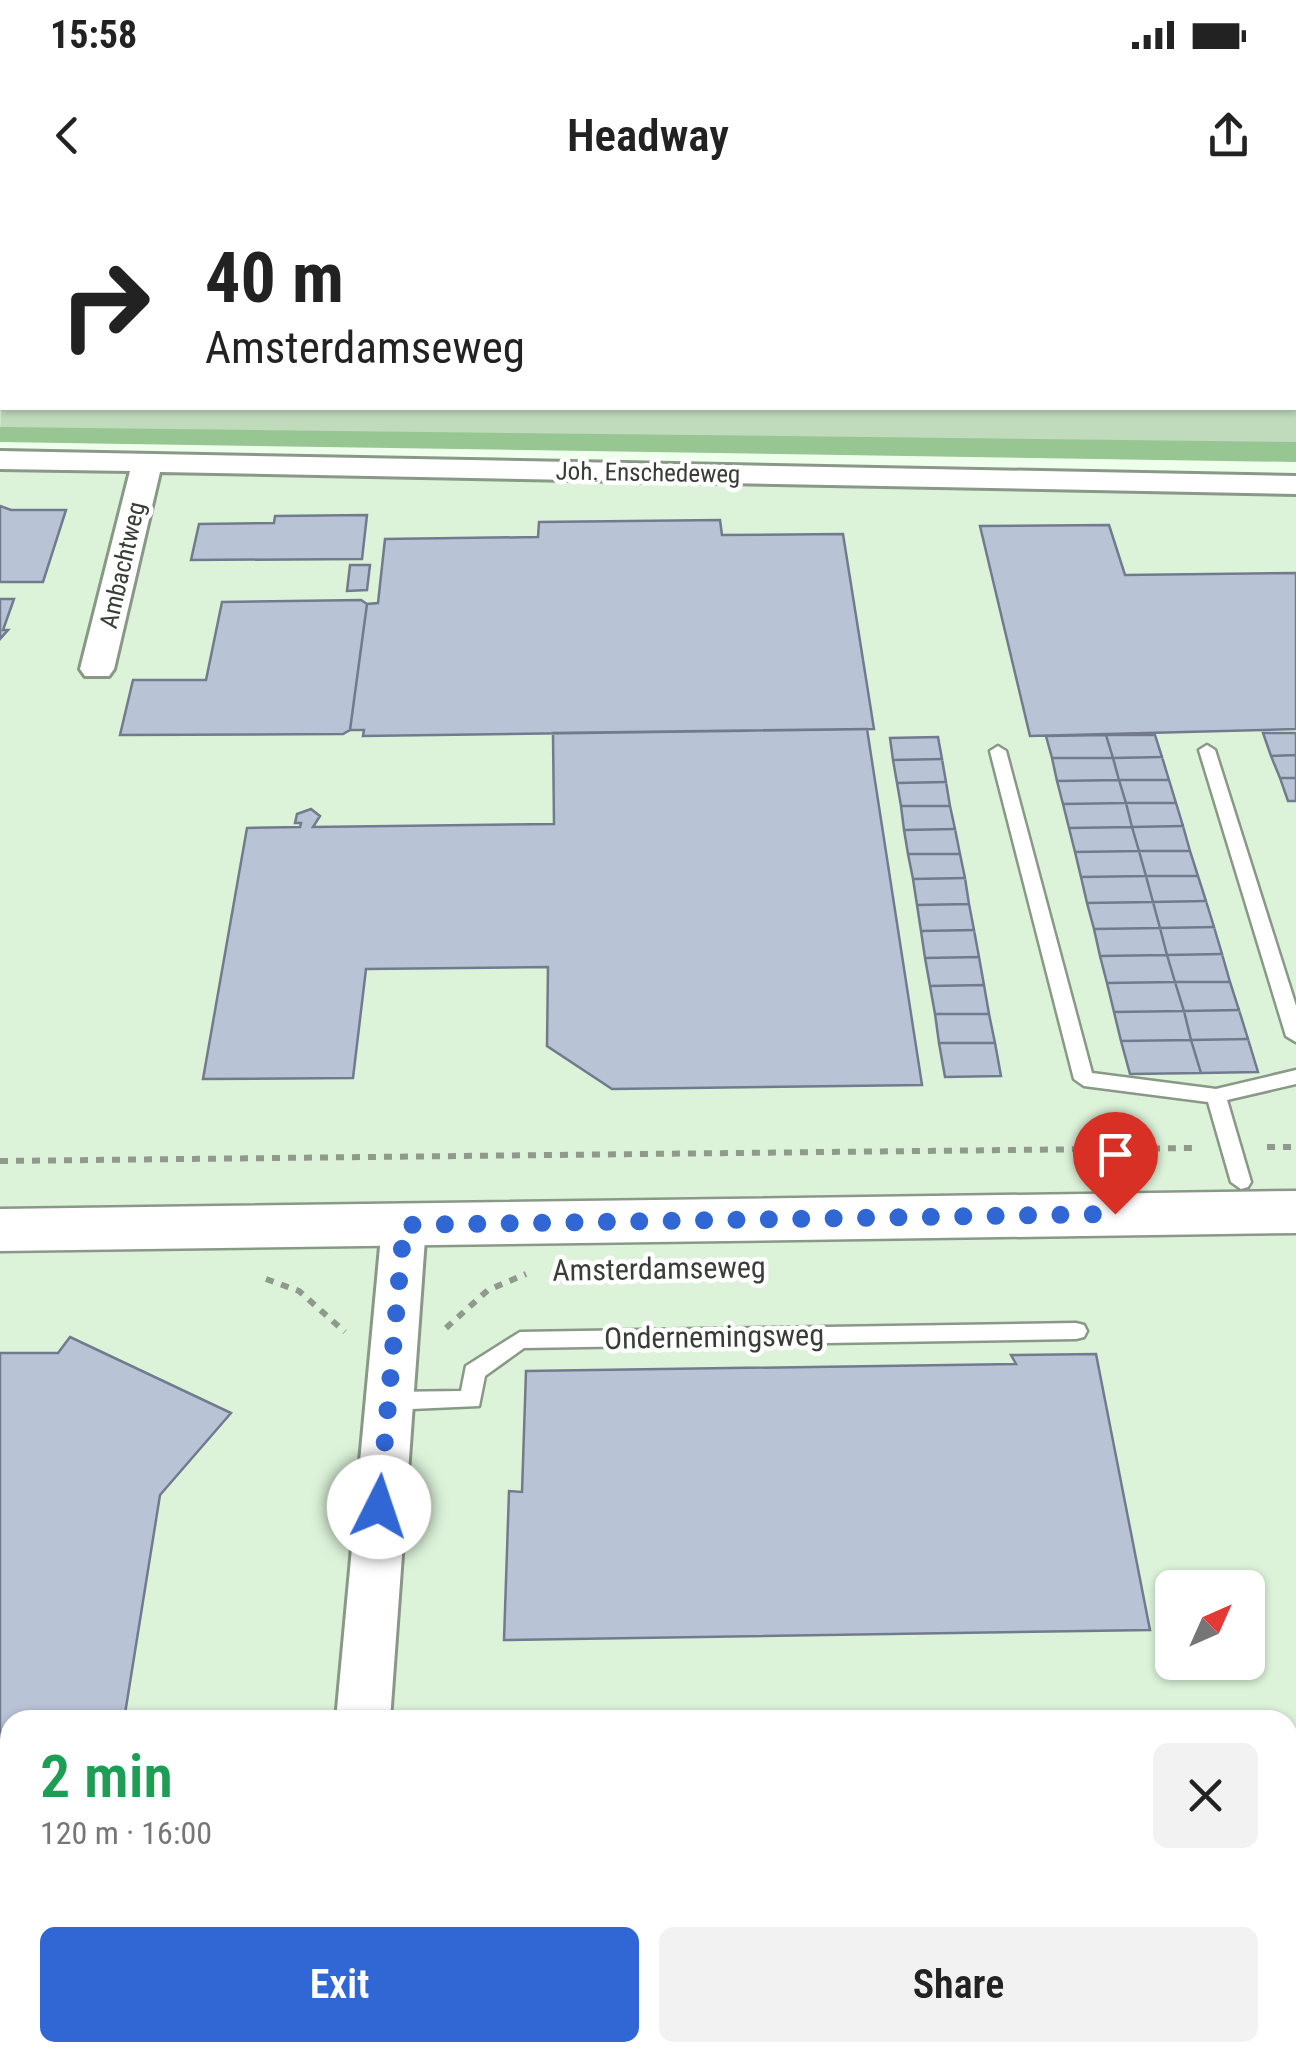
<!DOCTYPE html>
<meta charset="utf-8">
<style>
:root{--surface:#fff;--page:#f2f2f2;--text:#222;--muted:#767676;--accent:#3166d5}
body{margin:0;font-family:"Roboto Condensed",sans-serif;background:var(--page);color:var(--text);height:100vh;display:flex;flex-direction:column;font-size:38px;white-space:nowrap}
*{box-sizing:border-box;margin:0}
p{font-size:32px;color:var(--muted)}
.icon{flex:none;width:55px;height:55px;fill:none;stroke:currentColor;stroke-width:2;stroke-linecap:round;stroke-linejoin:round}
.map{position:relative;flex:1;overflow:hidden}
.side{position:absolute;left:0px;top:1510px;width:1298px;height:352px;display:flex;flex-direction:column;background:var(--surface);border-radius:30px 30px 0 0;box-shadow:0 2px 8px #0004}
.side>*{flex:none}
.guide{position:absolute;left:0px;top:0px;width:1298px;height:210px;box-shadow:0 2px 8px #0004;background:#fff;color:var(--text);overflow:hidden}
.needle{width:65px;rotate:45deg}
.controls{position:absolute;left:1155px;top:1370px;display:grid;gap:20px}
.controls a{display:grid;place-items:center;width:110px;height:110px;border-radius:15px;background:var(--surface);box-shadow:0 2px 8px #0004;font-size:50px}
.pin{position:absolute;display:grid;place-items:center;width:85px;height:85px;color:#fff;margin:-102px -42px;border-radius:50% 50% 50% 0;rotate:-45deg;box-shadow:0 0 10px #0007}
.pin .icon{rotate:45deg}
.me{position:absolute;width:110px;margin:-55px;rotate:4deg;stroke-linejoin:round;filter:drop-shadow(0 0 8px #0008)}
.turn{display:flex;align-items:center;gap:35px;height:210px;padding:0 40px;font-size:45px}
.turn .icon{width:130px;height:130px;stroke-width:2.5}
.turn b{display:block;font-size:70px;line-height:85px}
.round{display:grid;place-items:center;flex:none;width:105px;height:105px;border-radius:15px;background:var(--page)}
.summary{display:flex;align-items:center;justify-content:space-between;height:170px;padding:0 40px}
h1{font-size:60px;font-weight:600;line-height:75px;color:#1e9e55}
.primary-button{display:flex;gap:20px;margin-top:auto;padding:20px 40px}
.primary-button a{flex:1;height:115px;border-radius:15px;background:var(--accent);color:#fff;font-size:40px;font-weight:600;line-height:115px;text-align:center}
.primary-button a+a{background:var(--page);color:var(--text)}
.status{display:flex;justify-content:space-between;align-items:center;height:70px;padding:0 50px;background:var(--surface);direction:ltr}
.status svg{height:28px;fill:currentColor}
header{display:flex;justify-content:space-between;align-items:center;height:130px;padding:0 40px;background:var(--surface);font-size:45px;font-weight:600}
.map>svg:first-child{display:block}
.built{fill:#dcf2d9;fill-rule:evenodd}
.green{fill:#bfdbbb}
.water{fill:#98c692}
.building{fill:#b8c3d6;stroke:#727b8d;stroke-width:2.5}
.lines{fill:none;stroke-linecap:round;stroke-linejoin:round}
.lane-casing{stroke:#899887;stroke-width:5}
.street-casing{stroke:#899887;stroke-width:6}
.secondary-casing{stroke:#899887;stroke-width:5}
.path-far1{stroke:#8f9a8d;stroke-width:4;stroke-dasharray:5 5;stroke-linecap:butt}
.path{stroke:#8f9a8d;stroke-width:6;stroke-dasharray:8 8;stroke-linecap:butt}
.lane{fill:#fff;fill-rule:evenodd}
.street{fill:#fff;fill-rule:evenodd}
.secondary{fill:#fff;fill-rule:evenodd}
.route{stroke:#3166d5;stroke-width:18;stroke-dasharray:0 32.4}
.labels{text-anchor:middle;stroke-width:9;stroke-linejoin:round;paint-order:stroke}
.far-street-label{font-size:25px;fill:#383e37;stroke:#fff}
.street-label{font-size:30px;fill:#383e37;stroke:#fff}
</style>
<div class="status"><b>15:58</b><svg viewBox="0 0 49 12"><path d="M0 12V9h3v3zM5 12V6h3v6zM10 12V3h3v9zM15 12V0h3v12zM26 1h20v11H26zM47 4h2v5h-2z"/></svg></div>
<header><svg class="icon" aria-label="back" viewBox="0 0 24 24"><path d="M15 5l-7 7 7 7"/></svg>Headway<svg class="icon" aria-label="share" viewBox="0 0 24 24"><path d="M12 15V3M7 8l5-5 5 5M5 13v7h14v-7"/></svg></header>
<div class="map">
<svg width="1296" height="1862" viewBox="0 0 1296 1862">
<rect width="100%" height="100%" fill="#eeffec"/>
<!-- built -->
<path class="built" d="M0 271 1296 287V1862H0ZM1172 1388H1248V1462H1172ZM10 1520H1288V1852H10Z"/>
<!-- green -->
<path class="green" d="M1296 133V253L0 234 2 150V208H1295Z"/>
<!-- water -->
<path class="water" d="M0 227 1296 242V262L0 242Z"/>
<!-- building -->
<path class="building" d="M0 306 11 310H66L43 382H0Z
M367 315 362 359 191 360 199 324 274 323 275 316Z
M720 320 722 335 843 334 874 529 363 536 364 530H350L367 404 378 403 385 339 538 337 539 322Z
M1109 325 1125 375 1296 373V529L1030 536 980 326Z
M350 365H370L367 390 347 391Z
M0 399H14L3 430H8L0 439Z
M361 400 367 404 350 530 343 534 120 535 133 480H206L222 402Z
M867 529 922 885 612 889 547 846 548 767 366 769 353 878 203 879 247 628 300 627 301 623H295L297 614 311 609 320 616 313 627 554 624 553 533Z
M1263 533H1296V555L1271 556Z
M1106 535H1155L1162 557 1113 558Z
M1106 535 1113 558H1052L1046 536Z
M938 537 942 559 893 560 890 538Z
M1296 555V578H1280L1271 556Z
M1162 557 1169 580H1119L1113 558Z
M1052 558H1113L1119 580 1057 581Z
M942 559 946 582 897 583 893 560Z
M1280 578H1296V601H1288Z
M1119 580H1169L1176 603H1126Z
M1119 580 1126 603 1063 604 1057 581Z
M946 582 950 606H901L897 583Z
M1126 603 1132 627 1069 628 1063 604Z
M1126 603H1176L1183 626 1132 627Z
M901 606H950L955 629 904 630Z
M1183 626 1190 651H1139L1132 627Z
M1132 627 1139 651 1075 652 1069 628Z
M955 629 960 654H908L904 630Z
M1139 651H1190L1198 676H1146Z
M1139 651 1146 676 1081 677 1075 652Z
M908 654H960L965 678 913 679Z
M1146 676H1198L1206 701 1153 702Z
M1146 676 1153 702 1087 703 1081 677Z
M965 678 969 704 917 705 913 679Z
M1206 701 1214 727 1160 728 1153 702Z
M1153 702 1160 728 1094 729 1087 703Z
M969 704 974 730 921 731 917 705Z
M1214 727 1222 754 1167 755 1160 728Z
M1160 728 1167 755 1100 756 1094 729Z
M974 730 979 757 925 758 921 731Z
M1222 754 1230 782H1175L1167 755Z
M1167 755 1175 782 1107 783 1100 756Z
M979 757 984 785 930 786 925 758Z
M1175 782H1230L1239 810 1184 811Z
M1175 782 1184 811 1114 812 1107 783Z
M984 785 989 814H935L930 786Z
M1239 810 1248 839 1191 840 1184 811Z
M1184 811 1191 840 1121 841 1114 812Z
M935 814H989L995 843H939Z
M1248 839 1258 872 1201 873 1191 840Z
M1191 840 1201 873 1130 874 1121 841Z
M939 843H995L1001 876 945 877Z
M70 1137 231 1213 160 1295 124 1520H10V1532L0 1533V1153H58Z
M1096 1154 1150 1430 504 1440 509 1291 522 1292 526 1171 1016 1164 1011 1155Z
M10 1532V1628H0V1533Z
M1288 1675H1296V1862H1267L1264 1852H1288Z
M0 1800H10L14 1862H0Z
M16 1852H109L108 1862H14Z
M109 1852H202L201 1862H108Z
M613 1852H837L838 1862H613Z
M837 1852H1105L1107 1862H838Z"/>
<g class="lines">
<defs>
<path id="lane" d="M1207 545 1215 550 1296 806V842L1286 836 1199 550Z
M998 546 1006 551 1092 873 1216 889 1296 870V884L1227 900 1251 982 1248 987 1241 989 1231 982 1208 902 1084 886 1074 879 990 551Z
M1076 1123 1084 1125 1087 1131 1084 1137 1076 1139 524 1148 485 1176 479 1206 389 1210 381 1207 378 1201 381 1195 389 1192 461 1191 466 1166 520 1132Z"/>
<path id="street" d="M0 251 1296 276V294L160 272 114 469 109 476H85L80 469 130 271 0 269Z
M404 1009 420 1013 426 1025 390 1520H336L382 1025 388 1013Z
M308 1852H368L367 1862H307Z"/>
<path id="secondary" d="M1296 991V1033L0 1051V1009Z"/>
</defs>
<!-- lane casing -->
<use href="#lane" class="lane-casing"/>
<!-- street casing -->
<use href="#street" class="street-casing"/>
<!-- secondary casing -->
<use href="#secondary" class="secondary-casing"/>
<!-- path-far1 -->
<path class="path-far1" d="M262 0 341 2"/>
<!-- path -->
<path class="path" d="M1267 947H1296
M0 961 1195 948
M266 1079 299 1091 345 1132
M446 1128 488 1090 526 1074"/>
<!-- lane -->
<use href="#lane" class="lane"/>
<!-- street -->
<use href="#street" class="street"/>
<!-- secondary -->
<use href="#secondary" class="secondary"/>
</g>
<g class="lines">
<!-- route -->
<path class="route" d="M379 1307 404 1025 1115 1014"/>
</g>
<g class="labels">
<!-- far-street labels -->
<g class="far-street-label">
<text transform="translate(648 272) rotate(1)" y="9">Joh. Enschedeweg</text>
<text transform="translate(122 365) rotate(-77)" y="9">Ambachtweg</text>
</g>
<!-- street labels -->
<g class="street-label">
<text transform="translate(659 1069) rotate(-1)" y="10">Amsterdamseweg</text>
<text transform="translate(714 1137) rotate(-1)" y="10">Ondernemingsweg</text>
</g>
</g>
</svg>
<div class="controls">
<a><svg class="needle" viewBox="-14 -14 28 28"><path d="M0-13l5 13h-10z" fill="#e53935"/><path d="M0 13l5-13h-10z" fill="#767676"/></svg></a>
</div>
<div class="pin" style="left:1115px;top:1014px;background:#d93025"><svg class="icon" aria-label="arrive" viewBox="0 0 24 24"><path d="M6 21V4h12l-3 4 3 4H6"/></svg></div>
<svg class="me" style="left:379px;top:1307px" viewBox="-20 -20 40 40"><circle r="19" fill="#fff"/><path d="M0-13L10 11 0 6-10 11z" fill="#3166d5"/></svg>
<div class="guide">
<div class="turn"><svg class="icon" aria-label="right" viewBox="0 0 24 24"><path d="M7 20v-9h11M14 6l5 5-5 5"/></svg><div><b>40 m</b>Amsterdamseweg</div></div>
</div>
<section class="side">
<div class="summary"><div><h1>2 min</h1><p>120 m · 16:00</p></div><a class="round"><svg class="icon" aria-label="close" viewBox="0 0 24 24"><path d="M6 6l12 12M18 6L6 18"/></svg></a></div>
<div class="primary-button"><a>Exit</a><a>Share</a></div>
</section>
</div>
